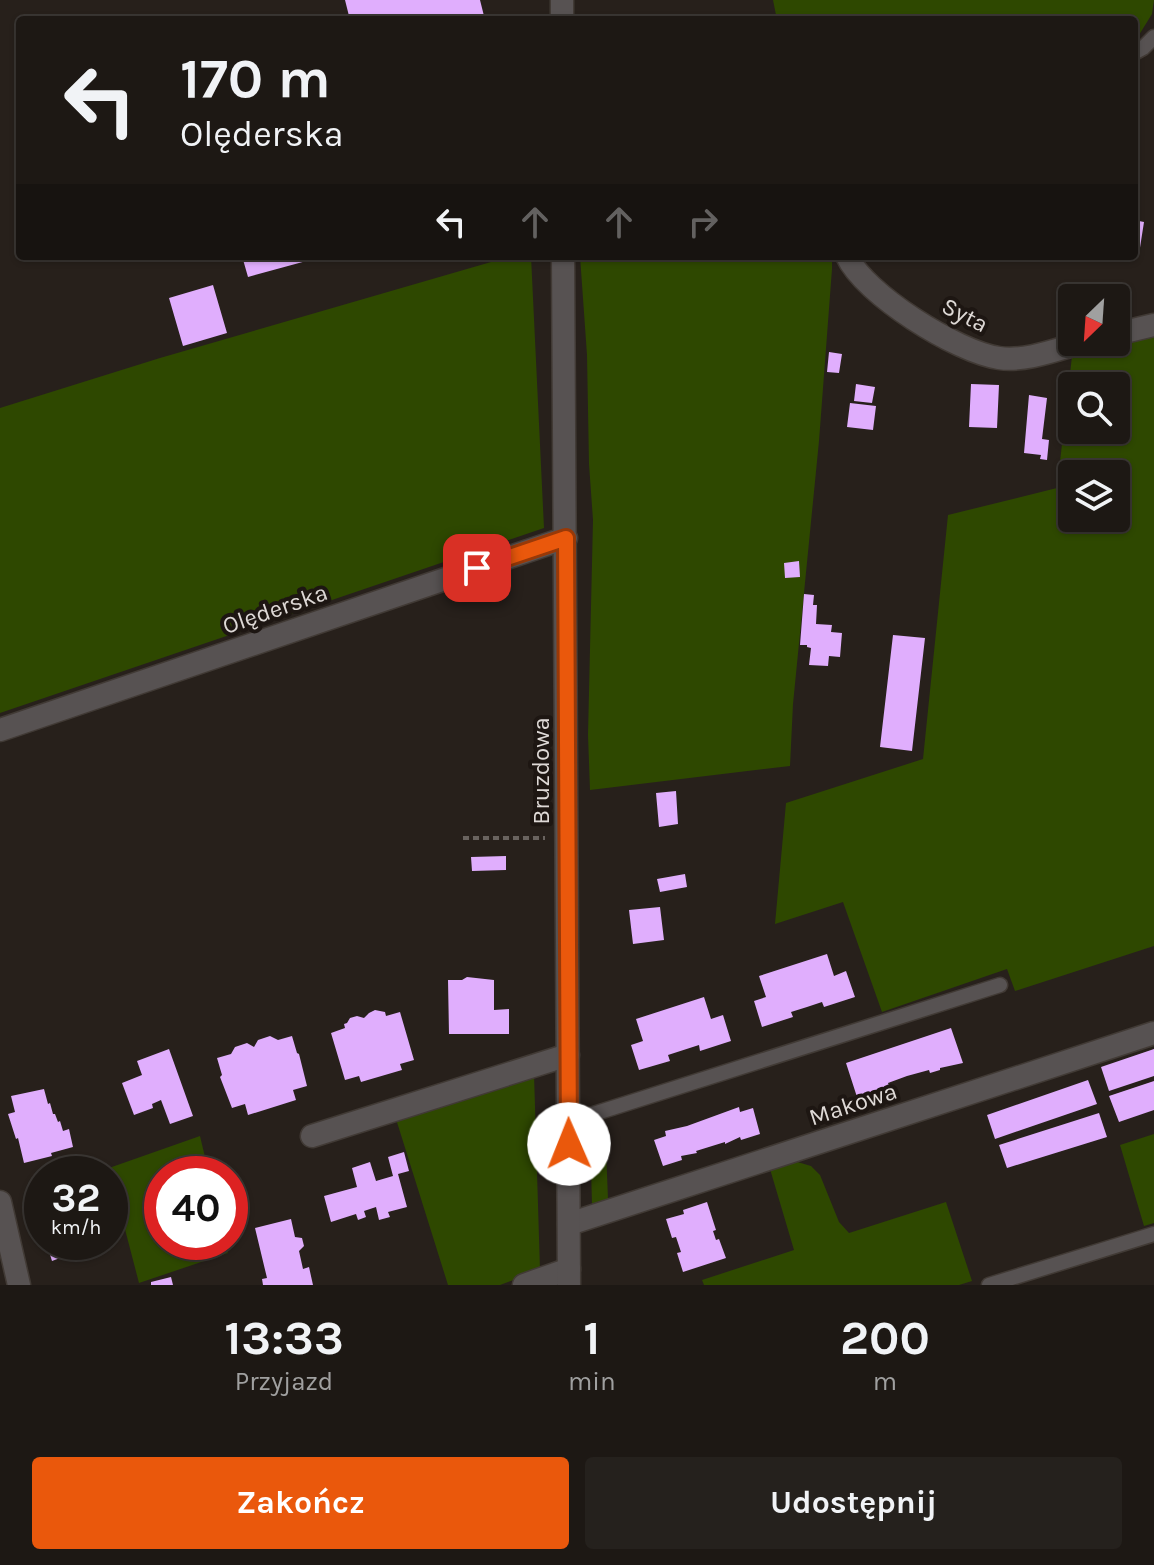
<!DOCTYPE html>
<html lang="pl">
<meta charset="utf-8">
<style>
:root{--surface:#1d1814;--page:#25211d;--text:#f1f3f6;--muted:#a0a0a0;--line:#3b3734;--accent:#ea580c}
body{margin:0;font-family:Karla,sans-serif;background:var(--page);color:var(--text);height:100vh;display:flex;flex-direction:column;font-size:30px;white-space:nowrap}
*{box-sizing:border-box;margin:0}
p{font-size:26px;color:var(--muted)}
.icon{flex:none;width:44px;height:44px;fill:none;stroke:currentColor;stroke-width:2;stroke-linecap:round;stroke-linejoin:round}
.map{position:relative;height:1285px;overflow:hidden}
.sheet{display:flex;flex-direction:column;background:var(--surface);flex:1}
.sheet>*{flex:none}
.guide{position:absolute;left:16px;top:16px;width:1122px;height:244px;border-radius:8px;box-shadow:0 2px 6px #0004,0 0 0 2px var(--line);background:#1d1814;color:var(--text);overflow:hidden}
.needle{width:52px;rotate:205deg}
.buttons{position:absolute;left:1058px;top:284px;display:grid;gap:16px}
.buttons a{display:grid;place-items:center;width:72px;height:72px;border-radius:8px;background:var(--surface);box-shadow:0 2px 6px #0004,0 0 0 2px var(--line);font-size:40px}
.speed{position:absolute;left:24px;top:1156px;display:flex;gap:16px;font-size:40px;font-weight:700;text-align:center}
.speed>*{display:grid;place-content:center;width:104px;height:104px;border-radius:50%;background:var(--surface);box-shadow:0 2px 6px #0004,0 0 0 2px var(--line);line-height:1}
.speed small{font-size:20px;font-weight:400}
.speed .limit{border:12px solid #d22;background:#fff;color:#111}
.pin{position:absolute;display:grid;place-items:center;width:68px;height:68px;color:#fff;margin:-34px;border-radius:16px;box-shadow:0 4px 12px #0006}
.me{position:absolute;width:88px;margin:-44px;rotate:359deg;stroke-linejoin:round;filter:drop-shadow(0 0 6px #0008)}
.turn{display:flex;align-items:center;gap:28px;height:168px;padding:0 32px;font-size:36px}
.turn .icon{width:104px;height:104px;stroke-width:2.5}
.turn b{display:block;font-size:56px;line-height:68px}
.lanes{display:flex;align-items:center;height:76px;padding:0 32px;background:#0003;justify-content:center;gap:40px;direction:ltr}
.lanes .off{opacity:.35}
.eta{display:flex;justify-content:space-evenly;align-items:center;height:136px;text-align:center}
.eta b{font-size:48px;font-weight:700;line-height:56px}
.button{display:flex;gap:16px;margin-top:auto;padding:16px 32px}
.button a{flex:1;height:92px;border-radius:8px;background:var(--accent);color:#fff;font-size:32px;font-weight:700;line-height:92px;text-align:center}
.button a+a{background:var(--page);color:var(--text)}
.map>svg:first-child{display:block}
.green{fill:#2e4800;fill-rule:evenodd}
.building{fill:#e0aefd}
.lines{fill:none;stroke-linecap:round;stroke-linejoin:round}
.service-casing{stroke:#413a35;stroke-width:17}
.minor-casing{stroke:#413a35;stroke-width:25}
.tertiary-casing{stroke:#413a35;stroke-width:25}
.path{stroke:#69635f;stroke-width:4;stroke-dasharray:6 4;stroke-linecap:butt}
.service{stroke:#575252;stroke-width:14}
.minor{stroke:#575252;stroke-width:22}
.tertiary{stroke:#575252;stroke-width:22}
.route-casing{stroke:#983908;stroke-width:20}
.route{stroke:#ea580c;stroke-width:14}
.labels{text-anchor:middle;stroke-width:8;stroke-linejoin:round;paint-order:stroke}
.street-label{font-size:24px;fill:#ded9d6;stroke:#1d1612}
</style>
<div class="map">
<svg width="1154" height="1285" viewBox="0 0 1154 1285">
<rect width="100%" height="100%" fill="#27201b"/>
<!-- green -->
<path class="green" d="M773 0H1154L1152 14 1134 43V20H777Z
M512 256H531L544 528 0 713V408L160 358Z
M580 256H832V269L819 441 793 704 790 766 590 790 588 735 593 520 589 464 587 355Z
M1154 335V946L1015 991 1007 969 882 1012 843 902 775 924 786 803 923 759 948 515 1057 488 1072 356ZM1072 386H1116V430H1072ZM1072 474H1116V518H1072Z
M534 1074 540 1270 500 1285H448L396 1119Z
M605 1124 608 1199 592 1205 590 1129Z
M1154 1134V1223L1144 1226 1120 1145Z
M200 1136 209 1174H162V1242H225L228 1253 139 1283 109 1168Z
M794 1161 811 1166 820 1175 839 1222 849 1233 946 1202 972 1281 959 1285H704L702 1280 794 1250 770 1169Z"/>
<!-- building -->
<path class="building" d="M345 0H480L485 20H350Z
M1134 220 1144 222 1139 254H1134Z
M242 256H308L310 260 248 277Z
M213 285 227 333 183 346 169 298Z
M829 352 842 354 839 373 827 372Z
M856 384 875 387 872 403 854 401Z
M971 384 999 385 997 428 969 427Z
M1029 395 1047 398 1042 439 1049 440 1047 460 1040 459 1041 455 1024 453Z
M850 403 876 406 873 430 847 427Z
M799 561 800 577 785 578 784 563Z
M804 594 814 595 813 605H817L816 624 832 625 831 632 842 633 840 657 829 656 828 666 809 665 811 648 807 647V645H800Z
M893 635 925 638 912 751 880 747Z
M676 791 678 824 659 827 656 793Z
M506 856V870L472 871 471 857Z
M685 874 687 887 660 892 657 879Z
M660 907 664 940 633 944 629 910Z
M827 954 834 976 846 971 855 997 824 1007 822 1002 807 1007 791 1012 793 1017 762 1027 754 1001 766 997 759 976Z
M467 977 494 980V1010L509 1009V1034H449L448 980H462Z
M704 997 711 1019 723 1015 731 1041 700 1051 699 1045 668 1055 670 1061 639 1070 631 1045 643 1041 636 1019Z
M375 1010 385 1012 386 1016 400 1012 414 1060 400 1064 402 1070 361 1082 359 1076 345 1080 331 1033 345 1028 344 1024 347 1023 350 1018 357 1016 364 1018 369 1013Z
M951 1028 963 1063 940 1068V1070L930 1073 929 1070 907 1076 888 1083 889 1086 872 1091V1092L857 1097 846 1063Z
M270 1036 278 1040 292 1036 297 1053 299 1054 307 1086 293 1090 296 1100 248 1115 245 1104 232 1108 220 1077 222 1075 217 1058 231 1054 235 1047 247 1043 254 1047 258 1040Z
M169 1049 193 1116 170 1124 161 1100 152 1104 153 1108 134 1115 122 1083 142 1075 137 1061Z
M1154 1049V1076L1109 1091 1101 1067Z
M1088 1080 1097 1104 995 1139 987 1115Z
M1154 1081V1110L1119 1122 1109 1096Z
M44 1089 48 1104 50 1103 53 1114H55L58 1122 60 1121 63 1131 69 1129 73 1147 51 1153 52 1156 24 1163 18 1138 16 1139 8 1114 15 1112 11 1096Z
M739 1107 740 1112 753 1108 760 1134 741 1140 740 1137 725 1144V1142L696 1151 697 1153 681 1156 682 1160 663 1166 654 1140 666 1136 665 1131 687 1126Z
M1099 1113 1107 1137 1007 1168 999 1145Z
M404 1152 409 1171 398 1174 407 1207 388 1212 390 1217 379 1220 376 1207 364 1211 366 1217 358 1220 356 1214 331 1222 324 1196 357 1187 352 1168 370 1162 376 1181 393 1176 388 1157Z
M42 1186V1221L39 1222 28 1191Z
M707 1202 716 1230 713 1231 716 1240 719 1239 726 1258 683 1272 677 1253 681 1252 676 1237 672 1238 666 1219 684 1214 683 1210Z
M291 1219 295 1237 302 1238 304 1246 299 1251 303 1269 309 1267 313 1285H263L262 1279 267 1278 255 1228Z
M46 1242H81L84 1249 52 1261Z
M171 1277 173 1285H151V1282Z"/>
<g class="lines">
<defs>
<path id="service" d="M1134 53 1143 48 1154 37
M568 1122 1000 985
M989 1285 1154 1234"/>
<path id="minor" d="M847 256C864 294 957 352 999 358 1026 362 1058 349 1084 342
M1116 334 1154 325
M0 730 566 538
M312 1136 568 1055
M0 1202 19 1285
M569 1224 1154 1033
M524 1285 569 1269"/>
<path id="tertiary" d="M562 0V20
M563 256 569 1285"/>
</defs>
<!-- service casing -->
<use href="#service" class="service-casing"/>
<!-- minor casing -->
<use href="#minor" class="minor-casing"/>
<!-- tertiary casing -->
<use href="#tertiary" class="tertiary-casing"/>
<!-- path -->
<path class="path" d="M463 838H545"/>
<!-- service -->
<use href="#service" class="service"/>
<!-- minor -->
<use href="#minor" class="minor"/>
<!-- tertiary -->
<use href="#tertiary" class="tertiary"/>
</g>
<g class="lines">
<defs>
<path id="route" d="M477 568 566 538 569 1144"/>
</defs>
<!-- route casing -->
<use href="#route" class="route-casing"/>
<!-- route -->
<use href="#route" class="route"/>
</g>
<g class="labels">
<!-- street labels -->
<g class="street-label">
<text transform="translate(965 315) rotate(27)" y="8">Syta</text>
<text transform="translate(275 609) rotate(-19)" y="8">Olęderska</text>
<text transform="translate(541 771) rotate(-90)" y="8">Bruzdowa</text>
<text transform="translate(853 1104) rotate(-18)" y="8">Makowa</text>
</g>
</g>
</svg>
<div class="buttons">
<a><svg class="needle" viewBox="-14 -14 28 28"><path d="M0-13l5 13h-10z" fill="#e53935"/><path d="M0 13l5-13h-10z" fill="#a0a0a0"/></svg></a>
<a><svg class="icon" aria-label="search" viewBox="0 0 24 24"><circle cx="10" cy="10" r="6"/><path d="M15 15l6 6"/></svg></a>
<a><svg class="icon" aria-label="layers" viewBox="0 0 24 24"><path d="M12 4l9 5-9 5-9-5zM3 14l9 5 9-5"/></svg></a>
</div>
<div class="speed"><div>32<small>km/h</small></div><div class="limit">40</div></div>
<div class="pin" style="left:477px;top:568px;background:#d93025"><svg class="icon" aria-label="arrive" viewBox="0 0 24 24"><path d="M6 21V4h12l-3 4 3 4H6"/></svg></div>
<svg class="me" style="left:569px;top:1144px" viewBox="-20 -20 40 40"><circle r="19" fill="#fff"/><path d="M0-13L10 11 0 6-10 11z" fill="#ea580c"/></svg>
<div class="guide">
<div class="turn"><svg class="icon" aria-label="left" viewBox="0 0 24 24"><path d="M17 20v-9H6M10 6l-5 5 5 5"/></svg><div><b>170 m</b>Olęderska</div></div>
<div class="lanes"><svg class="icon" aria-label="left" viewBox="0 0 24 24"><path d="M17 20v-9H6M10 6l-5 5 5 5"/></svg><svg class="icon off" aria-label="ahead" viewBox="0 0 24 24"><path d="M12 20V5M6 11l6-6 6 6"/></svg><svg class="icon off" aria-label="ahead" viewBox="0 0 24 24"><path d="M12 20V5M6 11l6-6 6 6"/></svg><svg class="icon off" aria-label="right" viewBox="0 0 24 24"><path d="M7 20v-9h11M14 6l5 5-5 5"/></svg></div>
</div>
</div>
<section class="sheet">
<div class="eta">
<div><b>13:33</b><p>Przyjazd</p></div>
<div><b>1</b><p>min</p></div>
<div><b>200</b><p>m</p></div>
</div>
<div class="button"><a>Zakończ</a><a>Udostępnij</a></div>
</section>
